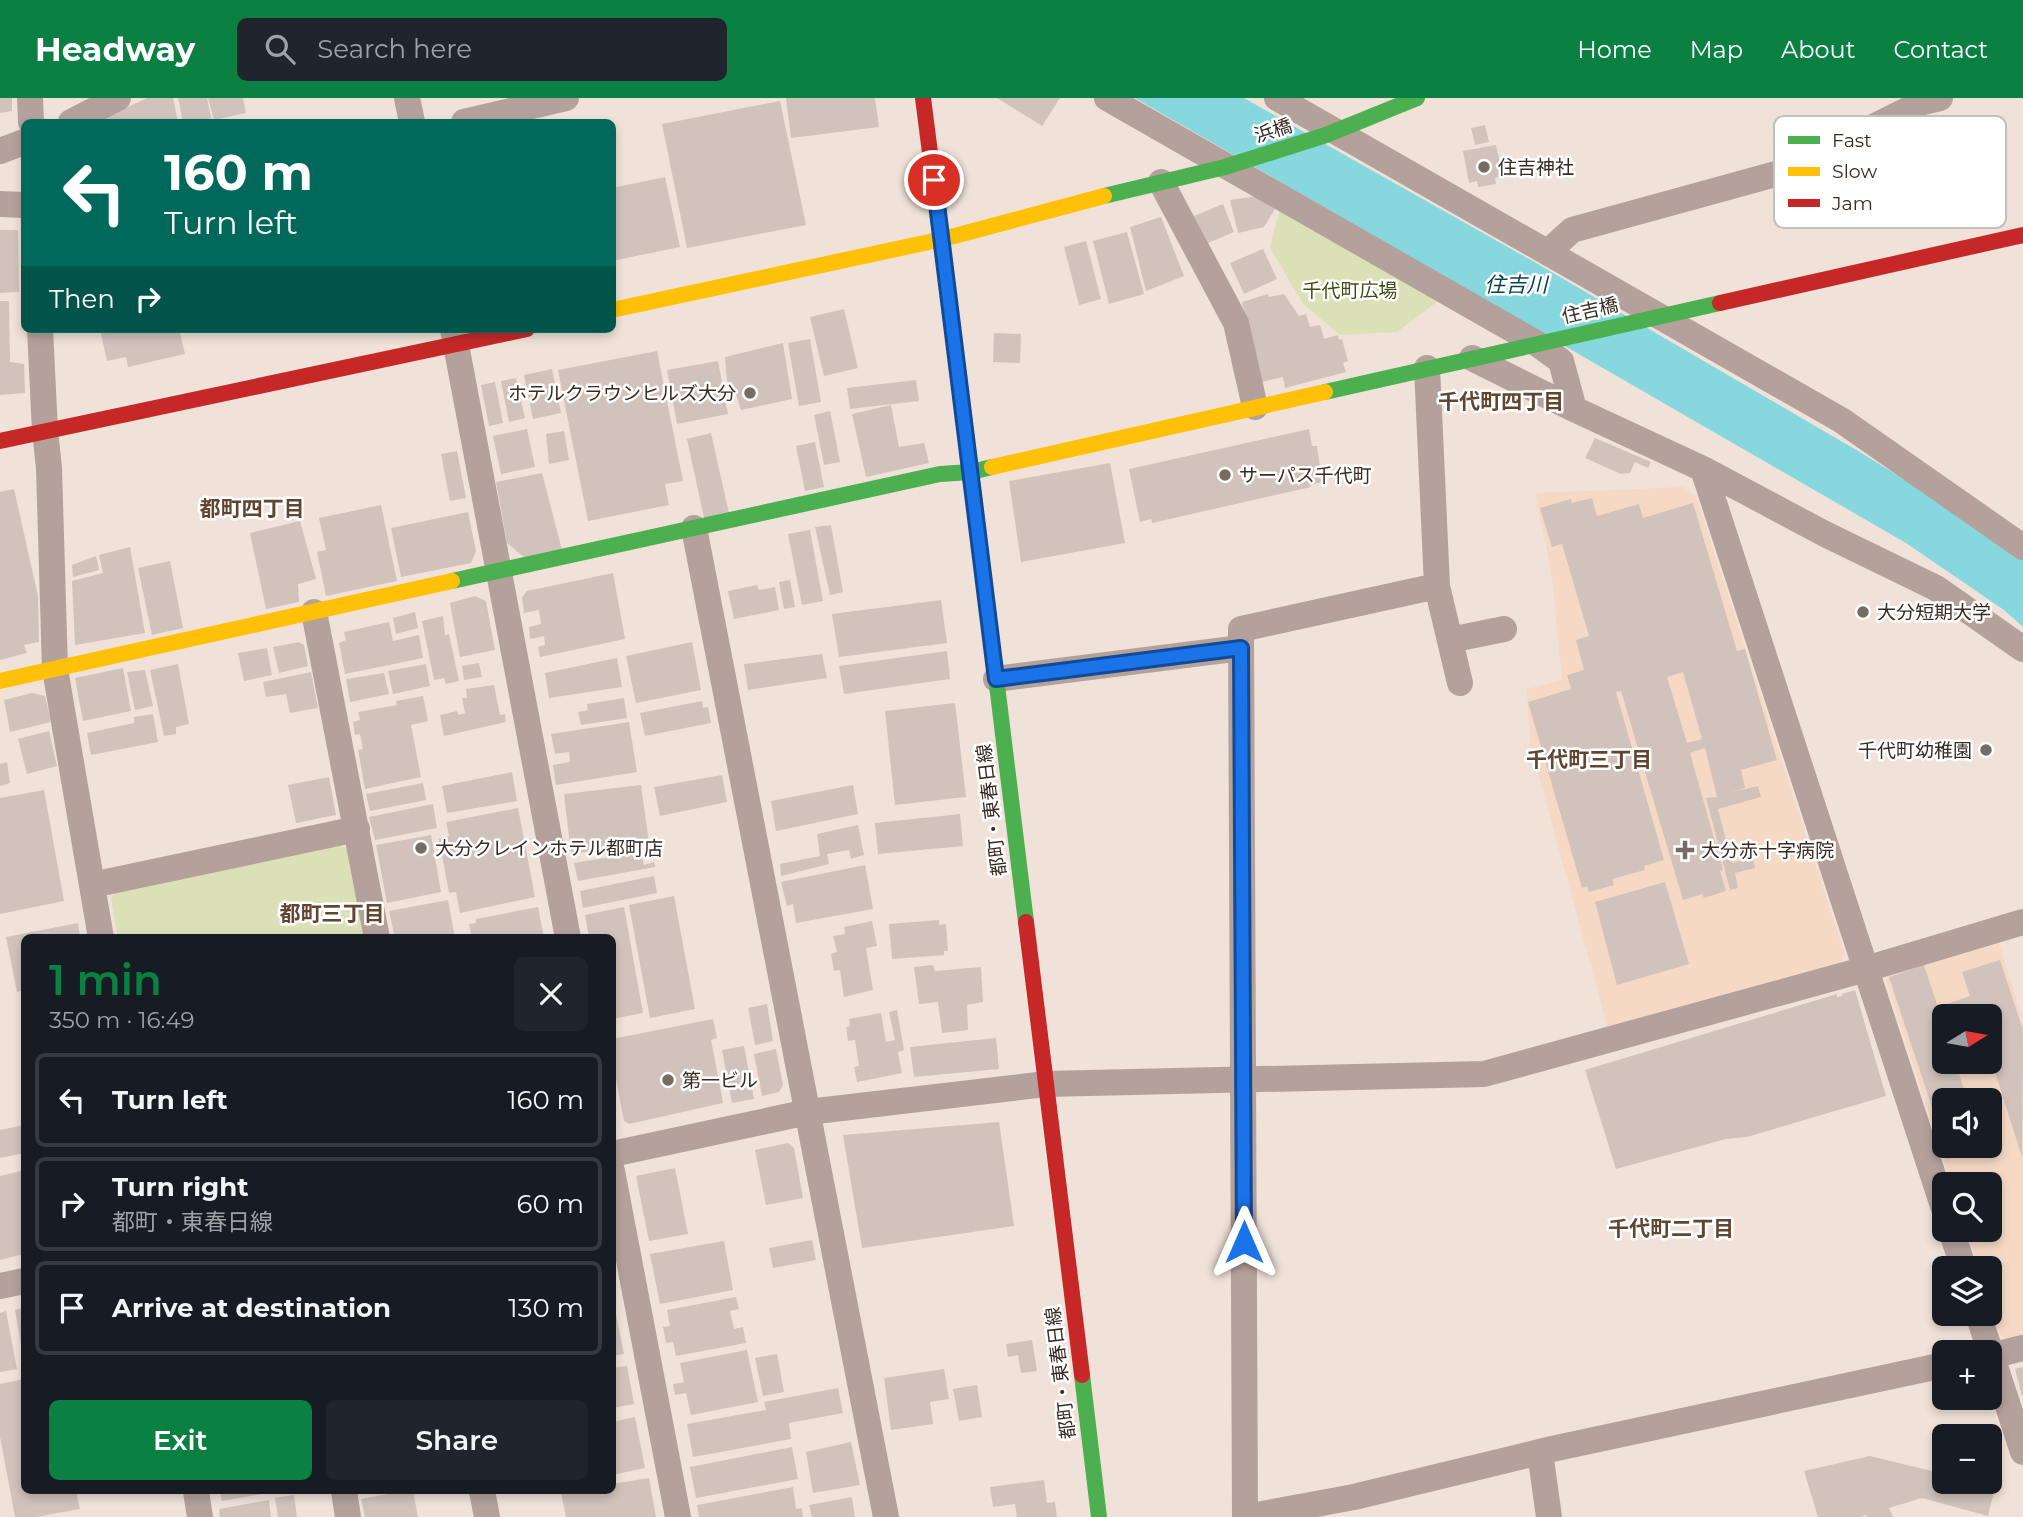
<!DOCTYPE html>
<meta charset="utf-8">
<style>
:root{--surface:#171b24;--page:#20242c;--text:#f1f3f6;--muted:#9ea1a6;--line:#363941;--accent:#0b8043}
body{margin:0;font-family:Montserrat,"Noto Sans JP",sans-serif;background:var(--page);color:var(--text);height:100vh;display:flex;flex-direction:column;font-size:26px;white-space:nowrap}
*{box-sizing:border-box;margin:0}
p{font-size:23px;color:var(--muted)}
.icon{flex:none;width:38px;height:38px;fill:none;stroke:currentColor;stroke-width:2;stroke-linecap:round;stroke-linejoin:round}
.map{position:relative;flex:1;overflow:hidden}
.side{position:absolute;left:21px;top:836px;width:595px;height:560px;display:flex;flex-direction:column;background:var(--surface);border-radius:10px;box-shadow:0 4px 10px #0003}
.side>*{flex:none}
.top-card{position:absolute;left:21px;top:21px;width:595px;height:214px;border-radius:10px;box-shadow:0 4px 10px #0003;background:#00695c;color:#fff;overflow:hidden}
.needle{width:46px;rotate:79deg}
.tools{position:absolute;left:1932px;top:906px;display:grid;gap:14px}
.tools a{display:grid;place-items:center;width:70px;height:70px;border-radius:10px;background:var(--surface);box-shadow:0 4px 10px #0003;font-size:35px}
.pin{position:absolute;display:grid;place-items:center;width:60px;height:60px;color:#fff;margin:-30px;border:4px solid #fff;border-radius:50%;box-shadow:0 2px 7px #0007}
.me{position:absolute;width:77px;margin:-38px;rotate:0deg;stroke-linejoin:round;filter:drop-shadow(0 0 5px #0008)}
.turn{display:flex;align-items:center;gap:24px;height:147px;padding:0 28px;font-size:32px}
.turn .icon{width:91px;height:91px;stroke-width:2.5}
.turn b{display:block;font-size:49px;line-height:60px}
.then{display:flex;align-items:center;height:66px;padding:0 28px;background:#0003;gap:14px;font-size:26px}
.round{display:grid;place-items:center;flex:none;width:74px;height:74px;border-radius:10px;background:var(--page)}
.summary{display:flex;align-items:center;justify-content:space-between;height:119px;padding:0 28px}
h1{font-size:42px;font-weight:600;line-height:52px;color:var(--accent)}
.action{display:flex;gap:14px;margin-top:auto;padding:14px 28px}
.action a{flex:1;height:80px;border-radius:10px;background:var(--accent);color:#fff;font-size:28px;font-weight:600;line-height:80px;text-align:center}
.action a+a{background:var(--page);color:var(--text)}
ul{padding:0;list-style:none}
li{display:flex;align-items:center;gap:21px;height:94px;margin:0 14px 10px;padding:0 14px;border:4px solid var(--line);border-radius:10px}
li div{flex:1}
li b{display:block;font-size:26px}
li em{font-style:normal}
header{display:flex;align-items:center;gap:42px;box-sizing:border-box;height:98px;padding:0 35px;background:var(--accent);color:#fff}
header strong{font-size:33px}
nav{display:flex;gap:38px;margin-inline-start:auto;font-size:24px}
.search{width:490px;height:63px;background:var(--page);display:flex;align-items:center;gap:18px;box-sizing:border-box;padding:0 24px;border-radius:10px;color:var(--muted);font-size:26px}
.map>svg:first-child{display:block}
.built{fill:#f5d9c5;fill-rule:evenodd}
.green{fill:#dbe0b6}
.water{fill:#86d7de}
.building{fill:#d1c3bc;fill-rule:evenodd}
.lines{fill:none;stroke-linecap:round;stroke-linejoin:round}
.street{stroke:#b4a19b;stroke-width:26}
.fast{stroke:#4caf50;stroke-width:16}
.slow{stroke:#ffc107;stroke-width:16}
.jam{stroke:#c62828;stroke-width:16}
.route-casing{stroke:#114b97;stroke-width:18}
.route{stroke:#1a73e8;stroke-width:12}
.poi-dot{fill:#786b62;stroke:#fff;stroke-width:2.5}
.labels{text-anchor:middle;stroke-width:5;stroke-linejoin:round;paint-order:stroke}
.street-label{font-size:19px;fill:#372b22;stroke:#fff}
.poi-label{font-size:19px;fill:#372b22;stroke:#fff;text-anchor:start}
.park-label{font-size:19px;fill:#3e4c11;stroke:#fff}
.water-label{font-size:21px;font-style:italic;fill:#094249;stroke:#fff}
.neighbourhood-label{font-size:21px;font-weight:bold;fill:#604631;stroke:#fff}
.key{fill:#fff;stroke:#c3bfbd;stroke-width:2}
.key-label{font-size:19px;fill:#372b22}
</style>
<header>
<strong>Headway</strong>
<div class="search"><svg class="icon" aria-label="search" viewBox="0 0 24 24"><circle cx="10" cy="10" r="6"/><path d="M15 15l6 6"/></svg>Search here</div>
<nav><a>Home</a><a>Map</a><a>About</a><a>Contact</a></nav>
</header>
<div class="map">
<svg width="2023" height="1419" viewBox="0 0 2023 1419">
<rect width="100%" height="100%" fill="#f0e2d8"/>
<!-- built -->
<path class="built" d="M1684 389 1696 399 1845 857 1837 867 1608 931 1530 646 1527 591 1562 582 1551 471 1535 395Z
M1998 842 2023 923V1237L2007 1241 2001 1238 1990 1204V1171H1979L1967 1132H1990V1087H1952L1886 882 1891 872ZM1944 919H1990V964H1944ZM1944 1003H1990V1048H1944Z"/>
<!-- green -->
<path class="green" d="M1281 106 1446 197 1397 234 1340 237 1303 206 1270 150Z
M339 747 349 752 366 840H118L111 801 118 791Z"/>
<!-- water -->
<path class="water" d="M1135 0H1244L1536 165 1858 353 1936 401 2023 462V529L2004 512 1906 445Z"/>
<!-- building -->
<path class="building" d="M0 0H12V13L0 15Z
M147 0H173L178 24H96Z
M178 0H207L212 24H183Z
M208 0H243L246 15 214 22Z
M786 0H875L879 29 791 40Z
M997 0H1060L1042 28Z
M780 3 806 127 687 150 662 26Z
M1485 27 1489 44 1475 47 1471 30Z
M1496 47 1503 78 1495 80 1496 86 1478 89 1477 83 1469 85 1463 53Z
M665 79 680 149 612 163V90Z
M1257 98 1278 106 1264 129 1238 135 1230 102Z
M1223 106 1234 134 1208 145 1194 118Z
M1161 119 1184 178 1146 193 1130 129Z
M0 132H18L19 194 0 195Z
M1127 134 1144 196 1109 206 1093 143Z
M1086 143 1101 201 1079 207 1064 149Z
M1263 151 1277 181 1244 196 1230 165Z
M1268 196 1269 199 1284 196 1299 218 1306 216 1310 229 1320 227 1324 241 1338 237 1339 242 1342 241 1348 263 1343 265 1346 274 1285 290 1283 279 1262 284 1242 204Z
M0 203H9L10 264 24 266 25 295 0 297Z
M844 211 858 270 824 278 810 219Z
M100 231H179L185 256 128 269 126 259 107 263Z
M994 235 1021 236 1020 265 993 264Z
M810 241 821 304 799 308 788 245Z
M783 245 792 301 741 312 734 290 727 283 725 259Z
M657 253 683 383 665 386 669 407 588 423 558 272Z
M718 263 728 316 677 326 667 272Z
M552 271 561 315 533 321 524 277Z
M516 280 525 320 509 324 501 283Z
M916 282 919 303 850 311 847 290Z
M495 284 503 325 489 328 481 287Z
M891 307 899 349 924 345 929 365 866 379 852 316Z
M830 313 840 364 824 367 814 317Z
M527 331 535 369 501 376 493 338Z
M1309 331 1312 348H1317L1322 384 1310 387 1311 389 1152 425 1151 421 1140 424 1129 371Z
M564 333 569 362 549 366 546 336Z
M711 335 729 415 704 420 687 341Z
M1595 340 1651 364 1648 370 1635 364 1630 375 1621 376 1585 360Z
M815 344 824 389 805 393 796 348Z
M457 353 466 400 450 403 441 356Z
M1110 365 1125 445 1021 464 1009 383Z
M542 375 562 452 525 460 507 445 496 384Z
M14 391 38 498 39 544 24 547 27 555 0 562V394Z
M1592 400 1597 418 1639 406 1643 420 1693 405 1737 553 1745 551 1777 662 1741 672 1745 690 1732 694 1758 688 1761 699 1718 711 1732 765 1753 759 1755 770 1735 775 1738 790 1730 792 1706 700 1717 699 1705 650 1690 655 1723 772 1720 773 1726 793 1704 800 1702 796 1683 802 1621 593 1616 594 1664 762 1644 768 1645 772 1612 781 1614 787 1589 794 1587 788 1582 790 1528 604 1571 591 1567 577 1584 572 1576 542 1589 538 1562 446 1552 449 1540 410 1571 401 1572 405ZM1683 574 1702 641 1687 645 1667 579Z
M381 407 397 483 326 498 317 454 326 452 319 420Z
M468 414 476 453 471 465 401 479 391 430Z
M300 423 316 481 298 486 299 504 266 511 250 435Z
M831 427 843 494 830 497 815 429Z
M810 432 823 503 802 507 788 436Z
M130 449 145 535 75 547 72 483 103 475 99 457Z
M96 458 99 472 73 479 72 467Z
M170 463 183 530 152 537 138 470Z
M613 475 625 541 540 559 538 549 545 547 544 538 530 541 529 529 541 526 539 512 524 515 522 499 527 493Z
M790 482 795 509 784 511 779 484Z
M757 487 759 492 775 489 779 512 734 521 728 493Z
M475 498 486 503 495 552 460 559 450 505Z
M941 502 947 545 839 559 832 516Z
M415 514 418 530 396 536 393 520Z
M443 518 445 537 449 536 459 583 446 586 444 580 434 582 422 523Z
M389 524 393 543 419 537 423 560 345 576 339 545 346 542 344 534Z
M299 544 304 547 308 568 279 575 273 549Z
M692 544 701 592 636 605 626 558Z
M267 550 272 577 244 583 238 555Z
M947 553 950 581 844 596 839 568Z
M822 556 827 580 748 592 744 566Z
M617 560 622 589 549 600 545 575Z
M479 565 482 579 464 582 462 568Z
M178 566 189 626 176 629V636L164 638 150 572Z
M426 566 430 588 393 596 388 573Z
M123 570 131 613 83 623 75 580Z
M145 572 153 608 135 612 127 574Z
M311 574 318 610 290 615 286 596 266 599 263 584Z
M384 575 389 596 350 604 346 581Z
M494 587 500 617 505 616 506 624 444 638 440 617 457 613 459 617 465 615 462 600H467L466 591Z
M32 595 45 598 51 624 10 634 4 602Z
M423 598 428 623 411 627 421 679 365 691 358 652 363 651 360 636 355 637 353 624 360 622 358 614 397 607 396 603Z
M624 600 627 620 581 627 578 614 588 612 587 606Z
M702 603 703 610 708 609 711 625 645 638 640 615Z
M955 605 966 699 895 707 885 613Z
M153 616 158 644 91 657 87 635 134 625V619Z
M629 624 637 674 556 687 553 667 570 664 569 654 555 656 551 636Z
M49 633 57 668 27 676 18 641Z
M7 664 10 685 0 688V666Z
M512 674 517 703 447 715 442 688Z
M722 677 727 704 660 718 654 689Z
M329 679 336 717 296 725 288 687Z
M423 685 426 702 370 713 366 696Z
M641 687 649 745 571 756 564 696Z
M853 687 858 716 776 733 771 703Z
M44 692 64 803 0 816V700Z
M433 706 437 730 375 742 369 719Z
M518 710 535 799 460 815 456 794 449 795 439 741 449 738 446 724Z
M960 716 963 748 878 756 875 725Z
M858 727 864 757 851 761 849 752 827 756 829 766 781 778 780 766 820 758 817 736Z
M431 737 441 794 387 805 376 747Z
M641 754 644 767 654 764 655 769 578 783 574 765Z
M865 767 873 811 796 825 793 806 787 808 781 784Z
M654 778 657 795 583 810 580 793Z
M1665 784 1689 866 1617 887 1595 804Z
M674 798 695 911 650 920 629 807Z
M448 802 455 840H395L389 813Z
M538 809 544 840H472L469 826 476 825V821Z
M624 809 643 915 612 921V840H589L585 817Z
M939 822V827L946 826 948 853H944V857L892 861 889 826Z
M872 823 877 848 866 850 873 892 844 899 840 872 834 873 831 856 837 854 833 838 845 836 844 829Z
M78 825 80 840H24V892L17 894 6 839Z
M2000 862 2023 932 2022 1059 1990 958V919H1944V964H1955L1968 1003H1944V1046L1889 879 1924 867 1938 909 1970 898 1962 874Z
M933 867 935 873 981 869 983 904 967 907 968 932 942 935 938 904 919 906 914 869Z
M1855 892 1886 998 1747 1039 1726 1041 1616 1071 1585 972 1837 896V899L1842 898V896Z
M767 906 773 943 755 947 748 910Z
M897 912 904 952 898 954 902 975 857 984 854 969 859 968 855 942 848 943 846 929 850 928 849 921 881 915 886 944 895 942 889 914Z
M713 921 717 940 711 942 723 1005 629 1026 624 1023 612 959V941Z
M996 940 999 971 914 979 910 949Z
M744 948 754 1001 732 1005 722 952Z
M776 951 783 987 779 994 762 998 754 956Z
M999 1024 1014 1128 862 1150 843 1037Z
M24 1027V1055L0 1060V1032Z
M788 1045 794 1050 803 1100 766 1107 755 1052Z
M1944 1048H1982V1049L1948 1061Z
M675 1070 688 1136 649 1143 636 1078Z
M21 1073 24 1093V1156L0 1162V1078Z
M812 1142 816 1162 773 1170 769 1150Z
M724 1143 733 1192 660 1206 650 1156Z
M736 1199 739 1211 730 1213 734 1231 743 1229 746 1245 676 1258 673 1244 666 1245 663 1229 670 1228 667 1212Z
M24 1210V1258H23L15 1212Z
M6 1213 17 1271 0 1274V1215Z
M616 1216 624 1256 612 1258V1217Z
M1032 1242 1037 1273 1021 1275 1018 1257 1008 1259 1006 1246Z
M747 1252 758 1304 691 1317 686 1295 675 1297 673 1286 684 1284 680 1265Z
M777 1256 784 1294 763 1298 755 1260Z
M627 1268 634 1306 612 1310V1270Z
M2023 1269V1298H2022L2015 1271Z
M944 1271 949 1301 930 1304 933 1326 891 1332 884 1280Z
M24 1281V1393H76L80 1411 36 1419H15L0 1339V1286Z
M977 1287 982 1319 959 1323 953 1291Z
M838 1290 843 1315 789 1325 791 1341 693 1359 687 1326 766 1312 764 1304Z
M635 1319 645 1370 612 1377V1324Z
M851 1344 860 1387 813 1395 806 1354Z
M792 1349 798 1381 696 1400 690 1369Z
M1870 1358 1944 1376V1384H1977L1995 1389 1988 1418 1922 1400 1889 1410 1893 1419H1867L1866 1417 1860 1419H1818L1804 1373Z
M649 1380 656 1419H566L561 1395 612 1393V1386Z
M1044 1382 1047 1405 1055 1404 1057 1419H1017L1015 1406 993 1409 990 1389Z
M793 1389 796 1411 802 1410 803 1419H699L697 1407Z
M220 1393H272V1394L222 1403Z
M405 1393H413L418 1419H365L361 1401Z
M294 1397 297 1419H278L275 1400Z
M852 1399 855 1419H812L809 1407Z
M269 1402 271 1419H220L219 1411Z"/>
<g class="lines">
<!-- street -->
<path class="street" d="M30 0 31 24
M407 0 412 24
M1107 0 1536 245 1561 263 1574 311
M1277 0 1841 322 2023 449
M71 24 118 0
M464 24 566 0
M0 53 24 44
M1161 84 1236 225 1255 309
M0 106 24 107
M1548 154 1572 132 1783 74 1923 4 1940 0
M40 231 45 333 49 370 55 571 101 840
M453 231 568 840
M1472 260 1574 311 1703 371 1825 436 1936 490 2023 551
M1427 270 1437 488 1460 585
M1703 371 1944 1111
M694 430 886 1419
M314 514 377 840
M1450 542 1504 531
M996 581 1241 550
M92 787 357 731
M612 1056 808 1014 1046 986 1484 976 1866 871 2023 824
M612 1073 678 1419
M1951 1132 1964 1171
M0 1188 24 1183
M1978 1216 2023 1354
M1990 1258 2023 1250
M1540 1354 1549 1419
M196 1393 200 1419
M344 1393 348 1419
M482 1393 487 1419
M1245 1419 1241 531 1437 488
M1246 1419 1354 1399 1552 1351 1944 1267"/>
<!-- fast -->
<path class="fast" d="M1104 98 1225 69 1326 37 1417 0
M1325 294 1720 205
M972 383 1026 824
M452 483 940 376 971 374 992 369
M1082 1277 1099 1419"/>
<!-- slow -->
<path class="slow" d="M612 212 943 141 1104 98
M992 369 1325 294
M0 583 452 483"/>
<!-- jam -->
<path class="jam" d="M923 0 972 383
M1720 205 2023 137
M0 343 527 231
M1026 824 1082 1277"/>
</g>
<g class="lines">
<defs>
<path id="route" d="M934 82 996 581 1241 550 1244 1144"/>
</defs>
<!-- route casing -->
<use href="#route" class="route-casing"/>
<!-- route -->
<use href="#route" class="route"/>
</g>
<!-- markers -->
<g class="poi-dot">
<circle cx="1484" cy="69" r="7"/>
<circle cx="750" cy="295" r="7"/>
<circle cx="1225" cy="377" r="7"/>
<circle cx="1863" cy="514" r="7"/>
<circle cx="1986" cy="652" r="7"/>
<circle cx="421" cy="750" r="7"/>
<path d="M1681.5 741.5h7v7h7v7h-7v7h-7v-7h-7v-7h7z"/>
<circle cx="668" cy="982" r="7"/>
</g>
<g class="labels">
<!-- street labels -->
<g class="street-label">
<text transform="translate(1273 32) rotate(-18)" y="7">浜橋</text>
<text transform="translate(1590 212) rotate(-13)" y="7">住吉橋</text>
<text transform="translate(991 712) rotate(-97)" y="7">都町・東春日線</text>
<text transform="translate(1060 1275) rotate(-97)" y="7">都町・東春日線</text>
</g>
<!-- poi labels -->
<g class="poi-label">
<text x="1498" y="76">住吉神社</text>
<text x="736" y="302" text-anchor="end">ホテルクラウンヒルズ大分</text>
<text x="1239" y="384">サーパス千代町</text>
<text x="1877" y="521">大分短期大学</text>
<text x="1972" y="659" text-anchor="end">千代町幼稚園</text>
<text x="435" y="757">大分クレインホテル都町店</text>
<text x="1701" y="759">大分赤十字病院</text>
<text x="682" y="989">第一ビル</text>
</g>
<!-- park labels -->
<g class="park-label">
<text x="1350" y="199">千代町広場</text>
</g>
<!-- water labels -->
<g class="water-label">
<text x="1516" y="194">住吉川</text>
</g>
<!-- neighbourhood labels -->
<g class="neighbourhood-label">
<text x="1501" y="311">千代町四丁目</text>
<text x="252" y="418">都町四丁目</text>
<text x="1589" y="669">千代町三丁目</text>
<text x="332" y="823">都町三丁目</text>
<text x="1671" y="1138">千代町二丁目</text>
</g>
</g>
<!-- legend -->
<rect x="1774" y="18" width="232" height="112" rx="10" class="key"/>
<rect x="1788" y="38" width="32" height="8" fill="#4caf50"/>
<rect x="1788" y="69" width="32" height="9" fill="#ffc107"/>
<rect x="1788" y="101" width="32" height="8" fill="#c62828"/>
<g class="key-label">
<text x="1832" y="49">Fast</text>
<text x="1832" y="80">Slow</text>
<text x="1832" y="112">Jam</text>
</g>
</svg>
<div class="tools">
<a><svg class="needle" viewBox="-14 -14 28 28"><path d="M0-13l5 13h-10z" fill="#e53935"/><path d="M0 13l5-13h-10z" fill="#9ea1a6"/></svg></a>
<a><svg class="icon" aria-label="sound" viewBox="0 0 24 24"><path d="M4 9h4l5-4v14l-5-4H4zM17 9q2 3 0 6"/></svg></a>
<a><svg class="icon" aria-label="search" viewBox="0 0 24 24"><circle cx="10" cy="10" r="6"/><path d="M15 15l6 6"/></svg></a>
<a><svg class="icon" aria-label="layers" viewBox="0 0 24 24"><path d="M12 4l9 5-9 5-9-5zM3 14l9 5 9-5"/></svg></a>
<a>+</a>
<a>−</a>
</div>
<div class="pin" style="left:934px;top:82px;background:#d93025"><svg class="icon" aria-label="arrive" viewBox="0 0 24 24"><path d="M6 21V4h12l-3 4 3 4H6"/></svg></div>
<svg class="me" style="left:1244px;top:1144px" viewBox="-20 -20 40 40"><path d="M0-17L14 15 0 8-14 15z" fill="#1a73e8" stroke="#fff" stroke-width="4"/></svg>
<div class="top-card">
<div class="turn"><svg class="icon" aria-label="left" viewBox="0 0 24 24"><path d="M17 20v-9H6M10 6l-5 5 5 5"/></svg><div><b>160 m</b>Turn left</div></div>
<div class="then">Then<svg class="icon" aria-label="right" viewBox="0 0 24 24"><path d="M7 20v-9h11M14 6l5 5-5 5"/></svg></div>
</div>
<section class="side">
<div class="summary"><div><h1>1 min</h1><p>350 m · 16:49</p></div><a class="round"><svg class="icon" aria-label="close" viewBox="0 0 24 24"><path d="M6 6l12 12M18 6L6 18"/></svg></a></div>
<ul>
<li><svg class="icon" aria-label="left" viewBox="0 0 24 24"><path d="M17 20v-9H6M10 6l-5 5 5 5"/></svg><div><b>Turn left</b></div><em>160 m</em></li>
<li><svg class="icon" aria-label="right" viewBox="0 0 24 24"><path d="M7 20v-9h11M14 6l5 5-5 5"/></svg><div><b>Turn right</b><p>都町・東春日線</p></div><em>60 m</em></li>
<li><svg class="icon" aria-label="arrive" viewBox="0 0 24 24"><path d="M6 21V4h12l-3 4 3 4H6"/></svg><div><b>Arrive at destination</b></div><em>130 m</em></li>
</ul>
<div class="action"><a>Exit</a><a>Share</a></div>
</section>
</div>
